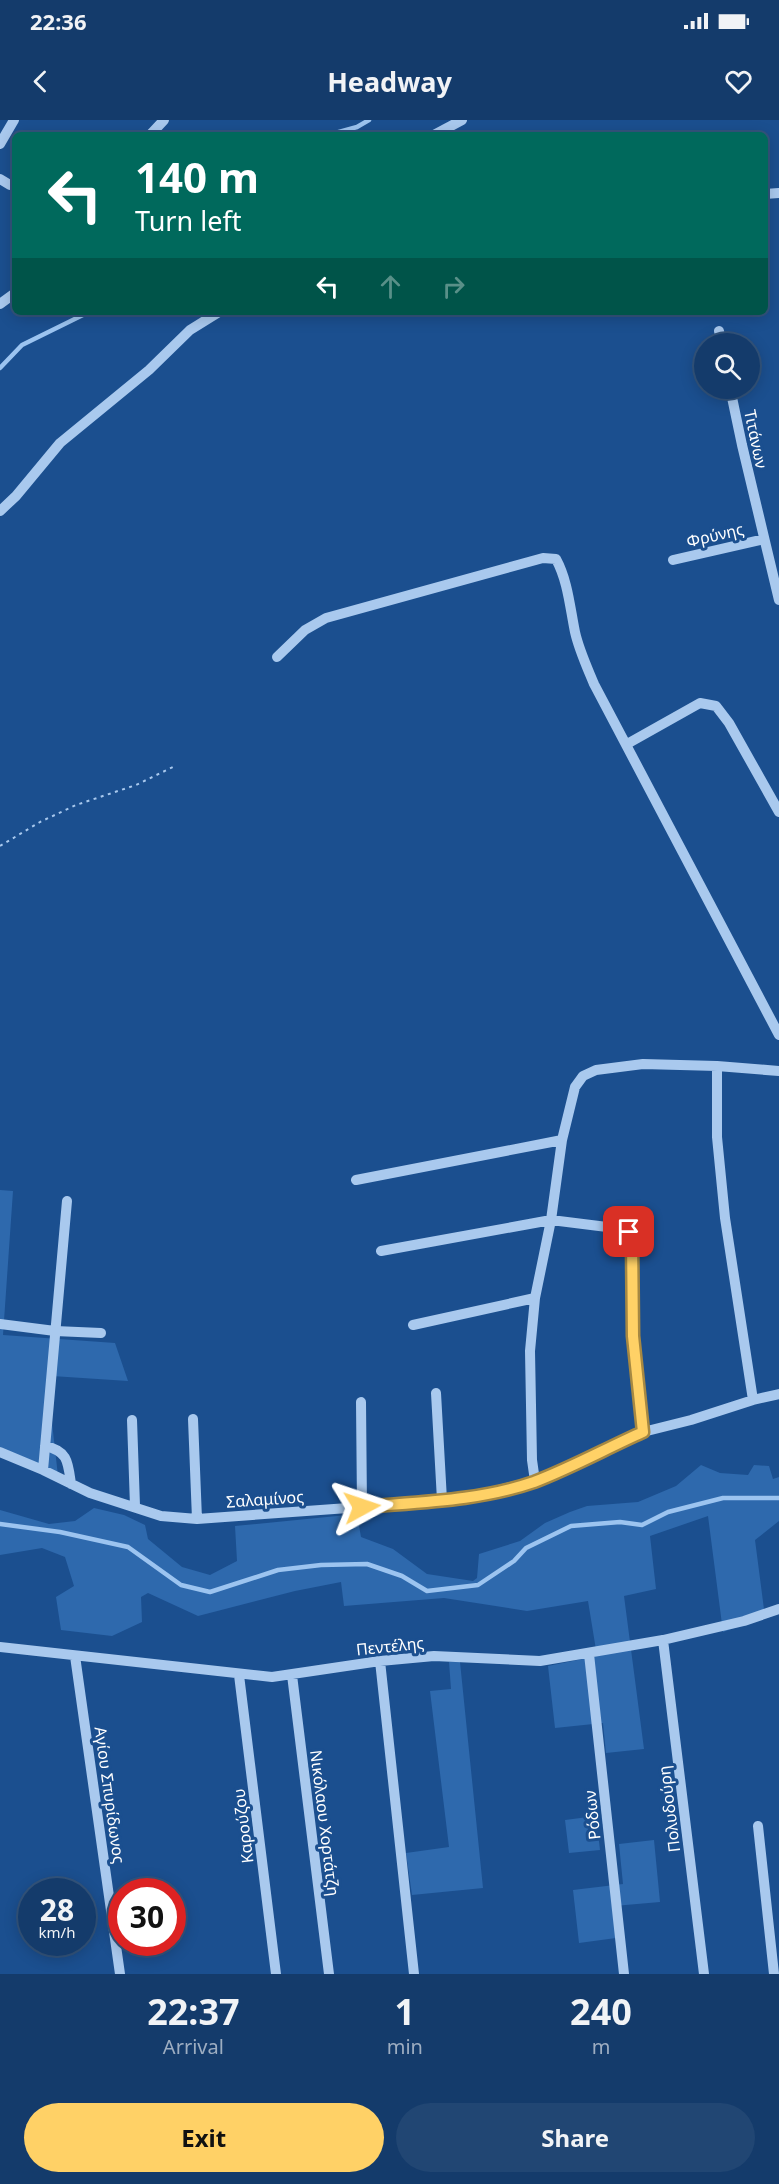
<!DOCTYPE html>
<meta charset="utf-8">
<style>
:root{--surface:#143b6b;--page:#214673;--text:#f1f3f6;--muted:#9dadc1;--line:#33557e;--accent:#ffd166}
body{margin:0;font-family:"Noto Sans",sans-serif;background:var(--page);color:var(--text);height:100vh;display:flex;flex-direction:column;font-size:22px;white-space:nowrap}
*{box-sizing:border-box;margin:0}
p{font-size:20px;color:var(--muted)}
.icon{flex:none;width:33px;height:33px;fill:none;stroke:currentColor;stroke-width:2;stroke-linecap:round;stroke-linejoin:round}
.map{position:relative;height:1854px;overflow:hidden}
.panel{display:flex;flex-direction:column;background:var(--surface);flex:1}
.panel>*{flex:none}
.top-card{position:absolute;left:12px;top:12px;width:756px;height:183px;border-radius:9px;box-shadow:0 3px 15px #0003,0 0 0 2px var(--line);background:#00695c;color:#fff;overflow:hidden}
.tools{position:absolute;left:694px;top:213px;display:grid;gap:12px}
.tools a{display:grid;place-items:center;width:66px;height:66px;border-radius:50%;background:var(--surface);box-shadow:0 3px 15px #0003,0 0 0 2px var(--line);font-size:30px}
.speed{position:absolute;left:18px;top:1758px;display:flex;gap:12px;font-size:30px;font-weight:700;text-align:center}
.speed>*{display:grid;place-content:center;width:78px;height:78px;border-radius:50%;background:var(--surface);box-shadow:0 3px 15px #0003,0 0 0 2px var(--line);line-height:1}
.speed small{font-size:15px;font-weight:400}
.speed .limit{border:9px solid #d22;background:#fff;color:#111}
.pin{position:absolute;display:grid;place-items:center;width:51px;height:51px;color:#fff;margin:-26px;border-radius:12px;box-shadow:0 3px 9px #0006}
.me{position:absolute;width:66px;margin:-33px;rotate:85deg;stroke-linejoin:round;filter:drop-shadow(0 0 4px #0008)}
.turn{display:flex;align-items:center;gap:21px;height:126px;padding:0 24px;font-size:27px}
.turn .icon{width:78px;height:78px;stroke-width:2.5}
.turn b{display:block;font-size:42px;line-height:51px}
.lanes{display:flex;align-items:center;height:57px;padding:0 24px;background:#0003;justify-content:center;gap:30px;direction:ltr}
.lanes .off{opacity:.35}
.eta{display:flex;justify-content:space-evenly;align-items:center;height:102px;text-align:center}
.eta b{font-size:36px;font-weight:700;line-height:42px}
.cta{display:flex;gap:12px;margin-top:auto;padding:12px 24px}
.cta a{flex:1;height:69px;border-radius:36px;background:var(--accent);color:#111;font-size:24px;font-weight:700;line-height:69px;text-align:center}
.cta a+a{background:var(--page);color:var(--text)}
.status{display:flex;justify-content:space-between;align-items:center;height:42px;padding:0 30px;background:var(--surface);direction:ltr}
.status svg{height:16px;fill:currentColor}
header{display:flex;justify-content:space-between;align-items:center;height:78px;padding:0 24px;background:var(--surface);font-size:27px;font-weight:700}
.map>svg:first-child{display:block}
.green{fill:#2e69ad}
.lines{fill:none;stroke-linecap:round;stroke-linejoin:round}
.stream{stroke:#9cc4f0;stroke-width:4.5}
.path{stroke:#a9c9ee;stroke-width:2;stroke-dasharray:3 4.5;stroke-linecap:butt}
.minor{stroke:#a9c9ee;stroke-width:10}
.route-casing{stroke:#a68842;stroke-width:15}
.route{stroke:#ffd166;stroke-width:10}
.labels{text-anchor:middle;stroke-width:6;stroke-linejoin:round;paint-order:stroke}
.street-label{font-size:16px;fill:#fff;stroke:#1b4f8f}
</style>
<div class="status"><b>22:36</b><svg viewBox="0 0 49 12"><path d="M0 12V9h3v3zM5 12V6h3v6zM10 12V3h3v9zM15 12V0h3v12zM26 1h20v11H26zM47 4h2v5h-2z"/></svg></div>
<header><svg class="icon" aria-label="back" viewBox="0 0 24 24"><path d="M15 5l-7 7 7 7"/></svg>Headway<svg class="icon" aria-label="heart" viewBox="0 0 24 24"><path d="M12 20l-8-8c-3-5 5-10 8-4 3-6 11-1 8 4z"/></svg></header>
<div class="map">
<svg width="779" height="1854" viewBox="0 0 779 1854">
<rect width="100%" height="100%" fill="#1b4f8f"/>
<!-- green -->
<path class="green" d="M0 1070 13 1071 3 1215 115 1223 128 1261 52 1256 50 1285 58 1356 0 1332Z
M701 1345 720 1353 748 1355 754 1345 769 1346 773 1359 779 1357V1401L755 1420 765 1497 723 1512 708 1396 650 1416 656 1469 624 1476 644 1629 606 1633 603 1603 555 1608 548 1546 597 1536 588 1481 527 1491 444 1478 344 1486 341 1462 295 1471 198 1496 148 1473 141 1477 142 1502 112 1516 61 1510 56 1477 74 1466 65 1437 42 1428 0 1435V1390L49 1404 75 1401 94 1388 124 1395 145 1405 148 1419 182 1447 210 1455 237 1441 235 1406 357 1394 361 1417 393 1429 427 1454 473 1461 477 1458 479 1434 520 1421 545 1403 570 1392 587 1386 638 1382 676 1366Z
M449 1542H460L483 1768 412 1775 406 1733 449 1727 430 1571 451 1569Z
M596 1696 600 1730 569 1733 565 1700Z
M654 1720 660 1782 614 1786 616 1818 579 1823 573 1770 623 1764 619 1724Z"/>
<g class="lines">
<!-- stream -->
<path class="stream" d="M328 15 357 7 369 0
M0 248 22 225 89 192
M0 1404 60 1412 128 1427 181 1465 210 1472 278 1450 321 1445 367 1444 402 1456 427 1471 478 1465 514 1441 526 1428 571 1406 620 1402 642 1405 668 1392 723 1378H779"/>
<!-- path -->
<path class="path" d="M0 726 40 702 76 685 136 665 175 646"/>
<!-- minor -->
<path class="minor" d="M150 15 164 0
M434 15 462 0
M0 24 14 0
M0 59 10 65H15
M765 74 779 73
M0 184 15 173
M719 211 722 224
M730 268 742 325 779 480
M0 391 16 376 60 323 149 250 190 210 219 192
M673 440 764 419
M277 537 305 510 326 498 543 438 556 439C568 461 570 488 575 512 579 530 587 547 594 564L779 915
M627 624 700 583 716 586 729 603 779 692
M717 946V1017L725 1098 753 1280
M356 1060 562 1020
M381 1131 551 1100 623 1109 629 1112 632 1120 633 1217 643 1312
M0 1204 55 1211 101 1213
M413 1205 535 1178
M436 1273 442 1380
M361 1282 362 1387
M193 1299 197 1399
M132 1300 135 1386
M45 1326C68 1331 68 1342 71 1364
M0 1332 43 1350 90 1373 161 1396 197 1399 362 1387 467 1378 535 1361 643 1312 691 1300 753 1280 779 1274
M43 1350 67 1081
M535 1361 532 1340 530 1231 535 1178 551 1100 562 1020 575 967 583 956 596 950 643 944 717 946 779 951
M663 1520 704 1854
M0 1527 272 1557 380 1541 434 1536 540 1541 663 1520 744 1501 779 1489
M589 1534 624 1854
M75 1536 120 1854
M380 1541 414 1854
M239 1555 276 1854
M292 1555 329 1854
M758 1706 774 1854"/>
</g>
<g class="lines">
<defs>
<path id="route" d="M362 1387C419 1382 479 1381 534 1362 571 1348 607 1328 643 1312L633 1216 632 1119 629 1112"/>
</defs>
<!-- route casing -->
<use href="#route" class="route-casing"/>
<!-- route -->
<use href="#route" class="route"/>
</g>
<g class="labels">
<!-- street labels -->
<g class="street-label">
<text transform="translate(756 319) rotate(78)" y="6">Τιτάνων</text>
<text transform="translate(715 415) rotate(-13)" y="6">Φρύνης</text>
<text transform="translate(265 1379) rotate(-4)" y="6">Σαλαμίνος</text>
<text transform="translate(390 1526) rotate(-6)" y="6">Πεντέλης</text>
<text transform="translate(110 1675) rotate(82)" y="6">Αγίου Σπυρίδωνος</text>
<text transform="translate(669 1689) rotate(-97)" y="6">Πολυδούρη</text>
<text transform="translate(592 1695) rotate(-96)" y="6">Ρόδων</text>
<text transform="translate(325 1703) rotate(83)" y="6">Νικόλαου Χορτάτζη</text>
<text transform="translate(243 1706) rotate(-97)" y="6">Καρούζου</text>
</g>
</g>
</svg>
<div class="tools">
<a><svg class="icon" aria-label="search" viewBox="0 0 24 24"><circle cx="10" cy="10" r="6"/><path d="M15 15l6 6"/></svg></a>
</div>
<div class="speed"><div>28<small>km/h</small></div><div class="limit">30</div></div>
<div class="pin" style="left:629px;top:1112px;background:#d93025"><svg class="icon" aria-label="arrive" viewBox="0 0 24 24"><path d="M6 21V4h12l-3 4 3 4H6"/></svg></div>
<svg class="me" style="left:362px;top:1387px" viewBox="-20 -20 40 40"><path d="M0-17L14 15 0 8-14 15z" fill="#ffd166" stroke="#fff" stroke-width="4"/></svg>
<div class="top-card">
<div class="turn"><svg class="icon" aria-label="left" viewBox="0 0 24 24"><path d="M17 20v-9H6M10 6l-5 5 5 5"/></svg><div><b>140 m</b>Turn left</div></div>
<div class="lanes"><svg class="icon" aria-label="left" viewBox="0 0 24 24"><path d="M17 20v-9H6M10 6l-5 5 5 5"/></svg><svg class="icon off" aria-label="ahead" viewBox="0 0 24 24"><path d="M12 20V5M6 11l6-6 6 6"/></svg><svg class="icon off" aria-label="right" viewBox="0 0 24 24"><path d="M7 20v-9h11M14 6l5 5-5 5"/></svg></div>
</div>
</div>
<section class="panel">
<div class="eta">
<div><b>22:37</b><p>Arrival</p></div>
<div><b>1</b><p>min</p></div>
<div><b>240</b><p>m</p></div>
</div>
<div class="cta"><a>Exit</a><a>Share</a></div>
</section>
